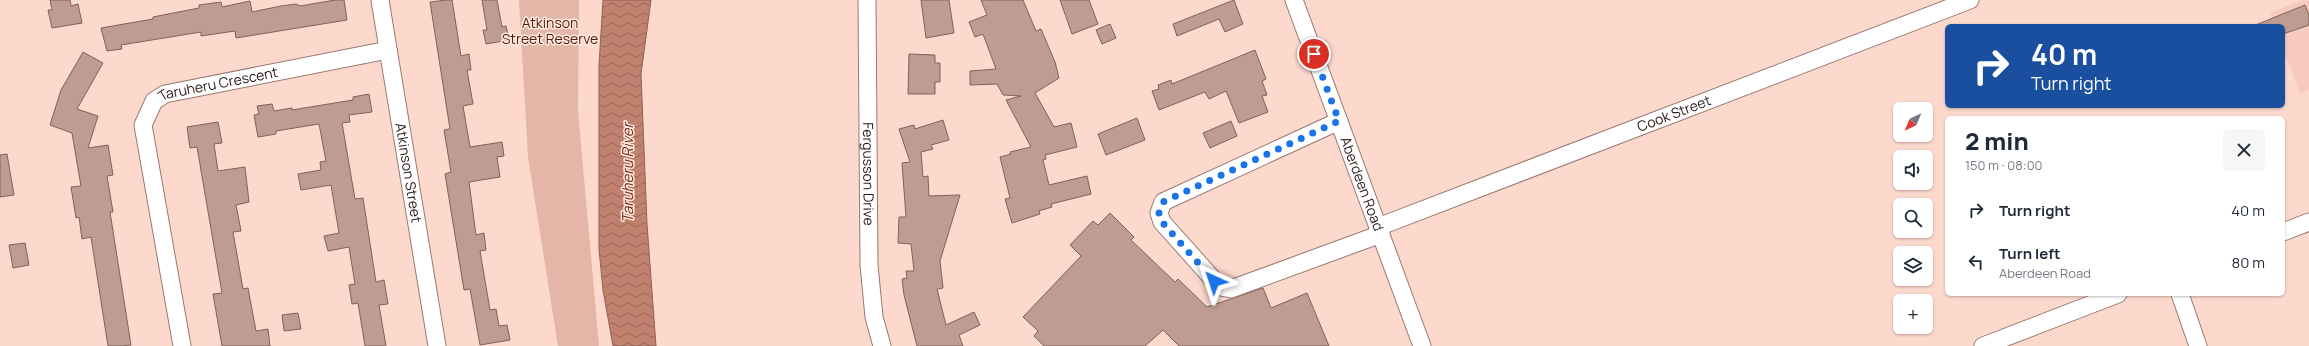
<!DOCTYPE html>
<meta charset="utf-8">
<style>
:root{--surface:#fff;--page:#f6f6f7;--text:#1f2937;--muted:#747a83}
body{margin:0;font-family:Manrope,sans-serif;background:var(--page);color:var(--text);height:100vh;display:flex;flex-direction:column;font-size:15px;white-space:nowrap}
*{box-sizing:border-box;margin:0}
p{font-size:13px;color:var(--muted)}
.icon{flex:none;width:22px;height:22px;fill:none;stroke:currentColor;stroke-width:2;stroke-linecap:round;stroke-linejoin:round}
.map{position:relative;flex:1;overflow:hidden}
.panel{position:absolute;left:1945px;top:116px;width:340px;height:180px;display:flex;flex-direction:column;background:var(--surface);border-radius:6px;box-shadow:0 1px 3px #0004}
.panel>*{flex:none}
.top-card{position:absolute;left:1945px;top:24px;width:340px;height:84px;border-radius:6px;box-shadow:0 1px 3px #0004;background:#1a4fa0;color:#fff;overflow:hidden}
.needle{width:26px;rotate:224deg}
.buttons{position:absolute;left:1893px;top:102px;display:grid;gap:8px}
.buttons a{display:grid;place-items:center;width:40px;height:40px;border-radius:6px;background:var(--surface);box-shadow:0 1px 3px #0004;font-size:20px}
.pin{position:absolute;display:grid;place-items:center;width:34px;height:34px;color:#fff;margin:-17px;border:2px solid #fff;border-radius:50%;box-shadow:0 1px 4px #0007}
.me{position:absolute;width:44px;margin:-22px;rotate:318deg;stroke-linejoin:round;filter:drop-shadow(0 0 3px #0008)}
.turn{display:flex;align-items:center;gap:14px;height:84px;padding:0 20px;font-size:18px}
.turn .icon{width:52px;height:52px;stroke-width:2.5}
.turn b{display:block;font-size:28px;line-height:34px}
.round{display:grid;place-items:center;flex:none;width:42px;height:42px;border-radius:6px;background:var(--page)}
.summary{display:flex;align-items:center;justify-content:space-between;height:68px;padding:0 20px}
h1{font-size:24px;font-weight:800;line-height:30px}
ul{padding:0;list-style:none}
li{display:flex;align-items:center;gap:12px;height:52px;padding:0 20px}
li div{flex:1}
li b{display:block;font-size:15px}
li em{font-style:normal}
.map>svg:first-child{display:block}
.built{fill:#f6cbbe}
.green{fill:#e4b6a8}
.water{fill:url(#water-waves);stroke:#926254}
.building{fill:#be9c92;stroke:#806258}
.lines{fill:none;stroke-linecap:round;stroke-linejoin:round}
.minor-casing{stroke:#997a70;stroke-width:19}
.minor{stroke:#fff;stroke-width:17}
.route{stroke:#1a73e8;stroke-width:7;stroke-dasharray:0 12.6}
.labels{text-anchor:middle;stroke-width:3;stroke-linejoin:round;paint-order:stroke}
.park-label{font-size:14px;fill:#561c09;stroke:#ffe9e2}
.street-label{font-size:14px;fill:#271a16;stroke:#ffe9e2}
.water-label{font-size:15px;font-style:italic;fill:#782b12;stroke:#ffe9e2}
</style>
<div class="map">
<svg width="2309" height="346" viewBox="0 0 2309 346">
<defs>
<pattern id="water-waves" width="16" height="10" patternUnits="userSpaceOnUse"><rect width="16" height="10" fill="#c0816e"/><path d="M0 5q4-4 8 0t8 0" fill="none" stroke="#9c6959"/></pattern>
</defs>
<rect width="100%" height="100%" fill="#fcd8cd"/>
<!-- built -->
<path class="built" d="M2303 0H2309V90L2300 94 2283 48V26H2275L2270 13Z"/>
<!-- green -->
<path class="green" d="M519 0H579L578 111 599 346H558L528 157Z"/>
<!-- water -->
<path class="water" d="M603 0H651L641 74 647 224 656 346H613L603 290 599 249V65Z"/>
<!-- building -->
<path class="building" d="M50 0H70L71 6 78 4 82 23 52 28 48 10H52Z
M335 0H344L347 20 236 38 235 31 201 36V32L121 45 122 49 107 51 101 28 153 19V17L163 15 199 8V5L221 2 222 7 250 1 252 12 281 6 296 4 300 6Z
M447 0H452L461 56 469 54 471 70H467L473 104 463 106 470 147 502 142 504 156 497 157 500 177 469 182 476 235 484 233 486 250 480 251 490 310 496 309 499 326 507 325 510 340 480 345 470 289 464 290 445 174 451 172 444 130 450 129 430 2Z
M482 0H497L502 27 506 26 509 40 486 44 483 30H487Z
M921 0H949L954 33 926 38Z
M981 0H1023L1036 31 1041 29 1055 62 1059 78 1035 93 1054 127 1071 123 1077 147 1045 155 1046 159 1043 160 1049 185 1087 176 1091 194 1051 204 1052 207 1039 211 1040 214 1012 223 1005 199 1010 198 1000 157 1011 154 1010 152 1031 147 1006 100 1021 96 1003 95 997 84 970 85V71L996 69 983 34 975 37 969 22 987 15Z
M1060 0H1089L1098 24 1072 34Z
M1234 0 1243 24 1225 32 1219 19 1177 36 1173 24Z
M2305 5 2309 15V25L2283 34V26H2253Z
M1110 24 1116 38 1102 44 1096 30Z
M1255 50 1266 79 1262 81 1267 95 1262 96 1268 112 1239 123 1226 91 1209 99 1205 92 1159 110 1152 91 1159 89 1158 85 1171 80 1172 84Z
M83 52 103 63 77 109 98 116 88 148 108 145 113 175 107 176 113 212H110L131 345 122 346H108L91 237 82 239 79 217 76 218 71 187 81 186 72 133 50 125 61 90Z
M909 54 935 55V63H940V82H935V94H908Z
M369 94 372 112 349 115 350 122 342 123 355 199 363 198 376 282 384 280 388 304 379 305 386 346H365L358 303 352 304 349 285 355 284 349 247 328 251 324 236 339 233 331 185 301 190 298 174 321 170 320 162 326 161 319 124 276 131V134L258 137 254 115 259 114 257 106 272 104 274 111 292 108V110L353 100V97Z
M1137 118 1145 140 1106 155 1098 134Z
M943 120 949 140 931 145 933 149 921 152 923 177 928 176 929 196 960 195 940 261 943 288 937 289 946 325 974 312 980 325 959 335 963 346H917L904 295 902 279 907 278 906 271H914L911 244 898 243 899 217H906L902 163 910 162 899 129 914 125 915 129Z
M1231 121 1237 136 1210 148 1203 133Z
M218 122 222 143 214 144 218 171 245 167 249 202 236 205 241 231 233 232 243 289 248 288 256 331 268 329 270 346H222L213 294 222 293 197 147 190 148 187 127Z
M7 154 14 195 0 197V155Z
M1110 213 1134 237 1131 240 1175 282 1178 279 1207 307 1263 288 1271 308 1307 293 1329 346H1179L1163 330 1145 346H1044L1034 336 1038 331 1023 317 1081 256 1070 245 1093 221 1098 225Z
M25 243 29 265 13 268 9 245Z
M298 313 301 329 284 331 282 315Z"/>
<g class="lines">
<defs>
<g id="minor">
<path id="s1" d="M380 0 437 346"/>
<path id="s2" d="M867 0 869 265 874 317 882 346"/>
<path id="s3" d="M1294 0 1422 346"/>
<path d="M1339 121 1163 202 1159 213 1162 222 1220 287 1231 289 1381 234"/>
<path id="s4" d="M1378 227 1970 0"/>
<path d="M2283 232 2309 222"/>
<path d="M2180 294 2198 346"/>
<path id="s5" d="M182 346 143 125 154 101 165 94 388 50"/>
<path d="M1983 346 2118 294"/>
</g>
</defs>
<!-- minor casing -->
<use href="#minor" class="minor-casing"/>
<!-- minor -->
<use href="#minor" class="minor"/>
</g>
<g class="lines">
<!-- route -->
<path class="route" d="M1214 281 1162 222 1159 213 1163 202 1339 121 1314 54"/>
</g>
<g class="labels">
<!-- park labels -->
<g class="park-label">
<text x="550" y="28">Atkinson<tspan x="550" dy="16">Street Reserve</tspan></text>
</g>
<!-- street labels -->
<g class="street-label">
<text dy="5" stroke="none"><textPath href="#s5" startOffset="318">Taruheru Crescent</textPath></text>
<text dy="5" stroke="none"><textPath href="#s4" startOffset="317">Cook Street</textPath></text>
<text dy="5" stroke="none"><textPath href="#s1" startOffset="175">Atkinson Street</textPath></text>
<text dy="5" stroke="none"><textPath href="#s2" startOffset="174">Fergusson Drive</textPath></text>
<text dy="5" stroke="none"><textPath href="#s3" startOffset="196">Aberdeen Road</textPath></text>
</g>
<!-- water labels -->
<g class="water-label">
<text transform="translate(628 173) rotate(-90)" y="5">Taruheru River</text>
</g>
</g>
</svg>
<div class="buttons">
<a><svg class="needle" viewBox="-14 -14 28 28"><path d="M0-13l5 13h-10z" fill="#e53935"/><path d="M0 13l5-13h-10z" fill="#747a83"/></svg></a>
<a><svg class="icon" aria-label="sound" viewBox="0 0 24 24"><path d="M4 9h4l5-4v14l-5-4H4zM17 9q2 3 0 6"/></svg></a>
<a><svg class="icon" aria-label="search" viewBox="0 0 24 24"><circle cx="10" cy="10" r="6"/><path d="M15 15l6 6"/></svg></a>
<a><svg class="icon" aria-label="layers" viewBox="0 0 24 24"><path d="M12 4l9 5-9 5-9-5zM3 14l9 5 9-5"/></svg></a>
<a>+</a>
</div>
<div class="pin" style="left:1314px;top:54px;background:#d93025"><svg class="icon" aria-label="arrive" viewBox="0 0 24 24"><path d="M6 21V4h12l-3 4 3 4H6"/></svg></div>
<svg class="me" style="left:1214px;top:281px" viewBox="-20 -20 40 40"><path d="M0-17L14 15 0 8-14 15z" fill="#1a73e8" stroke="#fff" stroke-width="4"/></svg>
<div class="top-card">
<div class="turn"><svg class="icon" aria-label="right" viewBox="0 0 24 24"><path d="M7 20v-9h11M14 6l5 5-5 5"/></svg><div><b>40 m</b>Turn right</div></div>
</div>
<section class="panel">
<div class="summary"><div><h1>2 min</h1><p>150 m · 08:00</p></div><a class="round"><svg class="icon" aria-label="close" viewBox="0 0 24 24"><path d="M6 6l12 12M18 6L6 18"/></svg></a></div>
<ul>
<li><svg class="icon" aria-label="right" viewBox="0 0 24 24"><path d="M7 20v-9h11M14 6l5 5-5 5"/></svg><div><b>Turn right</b></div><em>40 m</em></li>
<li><svg class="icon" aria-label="left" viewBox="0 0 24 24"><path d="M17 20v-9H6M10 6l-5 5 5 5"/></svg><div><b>Turn left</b><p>Aberdeen Road</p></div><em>80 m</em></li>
</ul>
</section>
</div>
